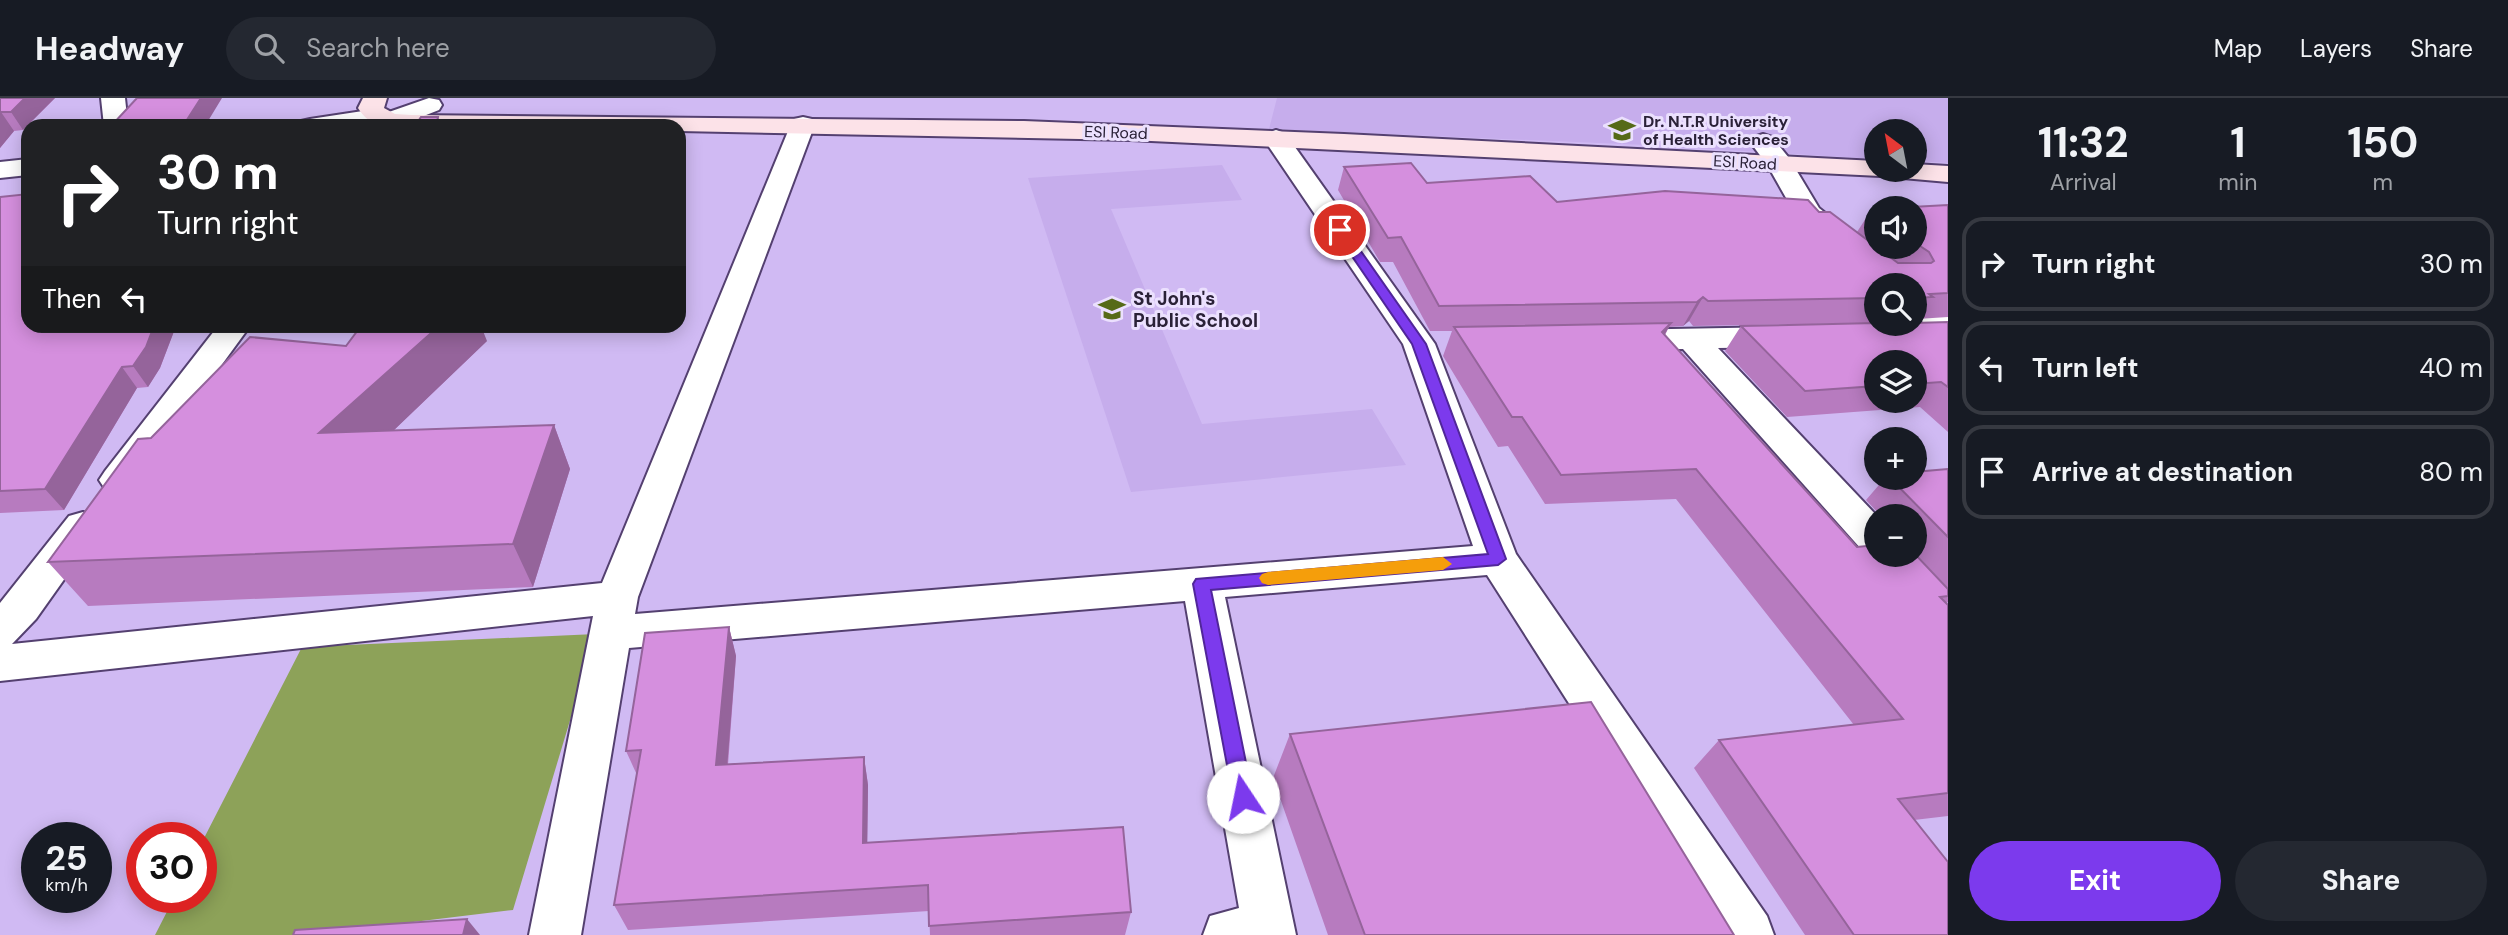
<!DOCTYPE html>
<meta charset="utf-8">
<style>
:root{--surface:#171b24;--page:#242831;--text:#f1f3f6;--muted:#9ea1a6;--line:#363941;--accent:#7c3aed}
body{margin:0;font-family:"DM Sans",sans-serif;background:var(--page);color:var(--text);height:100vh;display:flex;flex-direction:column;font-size:26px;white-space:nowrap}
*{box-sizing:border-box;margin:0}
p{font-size:23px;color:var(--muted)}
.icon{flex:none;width:38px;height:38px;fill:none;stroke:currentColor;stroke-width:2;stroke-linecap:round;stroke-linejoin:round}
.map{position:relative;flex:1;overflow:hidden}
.drawer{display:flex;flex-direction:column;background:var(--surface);width:560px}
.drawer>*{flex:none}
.banner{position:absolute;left:21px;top:21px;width:665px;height:214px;border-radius:21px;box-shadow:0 4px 18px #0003;background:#202124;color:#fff;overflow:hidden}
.needle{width:46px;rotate:328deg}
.tools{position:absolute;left:1864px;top:21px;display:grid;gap:14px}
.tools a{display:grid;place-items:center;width:63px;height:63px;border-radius:50%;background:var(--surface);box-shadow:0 4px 18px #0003;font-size:35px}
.speed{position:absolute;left:21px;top:724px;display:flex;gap:14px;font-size:35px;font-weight:700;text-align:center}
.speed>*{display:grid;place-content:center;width:91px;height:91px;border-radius:50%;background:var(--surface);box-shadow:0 4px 18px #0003;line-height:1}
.speed small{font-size:18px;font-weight:400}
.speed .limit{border:10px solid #d22;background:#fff;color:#111}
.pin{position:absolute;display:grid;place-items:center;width:60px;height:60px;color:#fff;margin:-30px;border:4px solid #fff;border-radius:50%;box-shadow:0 2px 7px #0007}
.me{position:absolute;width:77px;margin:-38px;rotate:349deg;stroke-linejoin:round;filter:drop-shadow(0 0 5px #0008)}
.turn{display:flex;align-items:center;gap:24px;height:147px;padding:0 21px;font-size:32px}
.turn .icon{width:91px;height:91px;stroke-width:2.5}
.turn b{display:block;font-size:49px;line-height:60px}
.then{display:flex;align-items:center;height:66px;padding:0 21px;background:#0003;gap:14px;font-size:26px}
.eta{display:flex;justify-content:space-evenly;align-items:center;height:119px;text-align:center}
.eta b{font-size:42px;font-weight:700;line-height:49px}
.button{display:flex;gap:14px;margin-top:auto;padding:14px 21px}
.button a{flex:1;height:80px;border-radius:42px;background:var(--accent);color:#fff;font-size:28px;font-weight:700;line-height:80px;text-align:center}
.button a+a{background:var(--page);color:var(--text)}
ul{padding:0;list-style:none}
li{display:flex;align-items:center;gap:21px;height:94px;margin:0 14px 10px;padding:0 7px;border:4px solid var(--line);border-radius:21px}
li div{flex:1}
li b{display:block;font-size:26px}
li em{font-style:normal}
header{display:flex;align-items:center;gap:42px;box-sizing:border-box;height:98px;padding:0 35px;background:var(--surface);border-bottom:2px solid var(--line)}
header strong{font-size:33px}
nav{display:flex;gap:38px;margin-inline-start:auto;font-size:24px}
.search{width:490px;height:63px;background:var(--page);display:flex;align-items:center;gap:18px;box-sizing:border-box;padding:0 24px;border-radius:38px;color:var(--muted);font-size:26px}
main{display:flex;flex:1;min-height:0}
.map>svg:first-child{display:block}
.built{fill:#c6adec}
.green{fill:#8da259}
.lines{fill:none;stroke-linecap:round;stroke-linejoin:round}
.street-casing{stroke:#544070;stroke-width:4}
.secondary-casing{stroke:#544070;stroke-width:4}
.street{fill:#fff;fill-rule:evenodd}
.secondary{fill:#fce2e8;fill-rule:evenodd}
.wall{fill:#b77bbf;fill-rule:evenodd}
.shaded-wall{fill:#95649b}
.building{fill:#d58fde;stroke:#95649b;stroke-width:2}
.route{fill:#7c3aed;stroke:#51269a;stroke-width:2}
.slow{fill:#f59e0b}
.labels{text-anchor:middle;stroke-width:6;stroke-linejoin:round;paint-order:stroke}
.far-poi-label{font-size:16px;font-weight:bold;fill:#2a2137;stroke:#ebe0fe;text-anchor:start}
.far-street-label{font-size:16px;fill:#2a2137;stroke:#ebe0fe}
.poi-label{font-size:19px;font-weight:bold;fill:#2a2137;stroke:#ebe0fe;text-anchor:start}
</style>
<header>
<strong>Headway</strong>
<div class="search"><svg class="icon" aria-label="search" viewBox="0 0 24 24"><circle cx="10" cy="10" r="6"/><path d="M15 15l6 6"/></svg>Search here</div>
<nav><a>Map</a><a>Layers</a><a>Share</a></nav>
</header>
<main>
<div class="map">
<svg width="1948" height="837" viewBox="0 0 1948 837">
<rect width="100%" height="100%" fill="#d0baf3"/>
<!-- built -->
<path class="built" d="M1277 0H1948V65L1915 63 1914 33H1876V61L1645 47 1269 31Z
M1222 67 1242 102 1111 111 1202 326 1372 311 1406 367 1131 394 1028 80Z"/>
<!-- green -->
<path class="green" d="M596 536 513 812 306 837H155L174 800H201V746L302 549Z"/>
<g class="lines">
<defs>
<path id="street" d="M101 0H125L128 28H104Z
M429 0 439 2 442 7 439 12 398 28H373L374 26 298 28 301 23 310 21 376 11 386 15Z
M803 19 812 21 815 26 638 499 635 516 1473 448 1403 246 1263 40 1267 35 1276 32 1285 35 1435 246 1516 456 1767 818 1774 837H1717L1487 477 1225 499 1296 837H1203L1210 818 1239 810 1185 503 629 550 581 837H529L593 518 0 583V505L69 418 83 414 97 418 102 428 36 521 12 546 602 485 791 26 794 21Z
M1763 36 1772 39 1789 60 1819 110 1909 181 1913 187H1880L1798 121 1768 68 1750 44 1754 39Z
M28 61V77L0 80V64Z
M1914 192 1925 194 1948 212V238L1937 235 1914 217Z
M218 228H250L131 391 118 395 105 391 99 382 105 373Z
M1784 229 1795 232 1800 239 1795 246 1784 249 1718 250 1877 418 1876 456 1862 452 1683 251 1617 252 1606 249 1601 242 1606 235 1617 232Z"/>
<path id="secondary" d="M363 0H387L384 10 395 16 411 17 1024 23 1344 36 1876 63V72H1914V66L1948 68V84L1880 78 1130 42 679 33V28H383C371 25 364 20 358 10Z"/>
</defs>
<!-- street casing -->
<use href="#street" class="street-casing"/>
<!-- secondary casing -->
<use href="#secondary" class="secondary-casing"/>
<!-- street -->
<use href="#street" class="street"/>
<!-- secondary -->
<use href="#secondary" class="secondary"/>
</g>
<!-- wall -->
<path class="wall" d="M0 0H55L23 32 14 33 0 50Z
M1344 69 1427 85 1557 104 1819 114 1857 134 1872 111H1876V149H1914V110L1948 107V219L1917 221 1914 223V187H1876V225L1693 228 1689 223 1683 228 1669 229 1665 237 1857 449 1948 491V504L1946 505 1948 507V718L1914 722 1948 837H1805L1694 670 1719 642 1854 627 1676 401 1545 406 1508 348 1498 349 1443 258 1452 233H1430L1393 164H1380L1338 92Z
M0 99 28 228H176L160 270 148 289 137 290 64 412 0 415Z
M1948 224V334L1920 309 1787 319 1725 253 1741 228ZM1876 264H1914V303H1876Z
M487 243 394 332 554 327 570 371 533 489 88 508 48 464 151 340 346 248Z
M1948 371V490L1914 454V418H1881L1866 402 1885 380H1914Z
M729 529 736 558 728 667 864 659 868 687 867 744 1131 814 1125 837H930L929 813 628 832 614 807 637 677 626 653Z
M1290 636 1734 837H1328L1273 680Z"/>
<!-- shaded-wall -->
<path class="shaded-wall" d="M25 0H55L23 32 11 14Z
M201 0H222L205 28H183Z
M1 14 14 33 0 50V16Z
M438 19 441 28H436Z
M1703 199 1689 223 1683 228 1697 204Z
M1671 225 1655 254 1662 234Z
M154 228H176L160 270 148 289 133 268Z
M439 228H481L487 243 345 379 319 335Z
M122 269 137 290 64 412 45 391Z
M554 327 570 371 533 489 513 446Z
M729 529 736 558 725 695 716 667Z
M864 659 868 687 867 771 863 745Z
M467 821 480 837H463Z"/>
<!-- building -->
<path class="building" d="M0 0H25L11 14H1L0 16Z
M137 0H201L183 28H111Z
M421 19H438L436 28H415Z
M1411 65 1427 85 1530 78 1557 104 1665 93 1808 102 1819 114H1830L1898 165H1931L1934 163 1929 154 1914 144V110H1893L1948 107V195L1929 196 1933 199 1914 200V187H1876V200L1708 203 1703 199 1697 204 1439 208 1401 139 1388 140 1344 69Z
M28 96V228H154L146 249 133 268 122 269 45 391 0 393V99Z
M1948 224V289L1941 284 1914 286V264H1876V288L1805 293 1741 228 1876 225 1914 226V225Z
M1671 225 1662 234 1857 449 1876 447V457H1914V455L1948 491V498L1940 499 1948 507V695L1898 701 1948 764V837H1854L1719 642 1903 621 1696 371 1561 377 1522 319H1512L1454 229Z
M361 228H439L319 335 554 327 513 446 48 464 138 341 151 340 250 239 346 248Z
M1948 371V439L1890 380H1914V374Z
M729 529 716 667 864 659 863 745 1123 729 1131 814 929 828 928 787 614 807 641 652 626 653 645 535Z
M1591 604 1734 837H1365L1290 636Z
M467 821 463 837H293L295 832Z"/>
<!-- route -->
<path class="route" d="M1340 128 1344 129 1426 246 1506 461 1498 467 1211 492 1253 699 1250 705 1243 708 1236 705 1233 699 1193 486 1196 481 1488 456 1412 246 1334 132Z"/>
<!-- slow -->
<path class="slow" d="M1443 459 1452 466 1443 472 1268 487 1262 485 1259 480 1262 476 1268 474Z"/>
<!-- icons -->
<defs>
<symbol id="university-bare" viewBox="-9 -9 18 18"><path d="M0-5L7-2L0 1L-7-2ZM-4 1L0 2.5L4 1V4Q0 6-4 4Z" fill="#566a17" stroke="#ebe0fe" stroke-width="2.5" paint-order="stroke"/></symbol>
<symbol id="school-bare" viewBox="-9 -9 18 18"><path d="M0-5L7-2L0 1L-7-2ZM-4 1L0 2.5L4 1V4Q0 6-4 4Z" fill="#566a17" stroke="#ebe0fe" stroke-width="2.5" paint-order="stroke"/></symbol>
</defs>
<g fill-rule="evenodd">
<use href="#university-bare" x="1603" y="13" width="38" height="38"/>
<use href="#school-bare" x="1093" y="192" width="38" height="38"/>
</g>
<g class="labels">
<!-- far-poi labels -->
<g class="far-poi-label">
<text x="1643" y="29">Dr. N.T.R University<tspan x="1643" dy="18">of Health Sciences</tspan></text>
</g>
<!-- far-street labels -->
<g class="far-street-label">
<text transform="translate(1116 34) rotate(2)" y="6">ESI Road</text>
<text transform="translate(1745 64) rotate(3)" y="6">ESI Road</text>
</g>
<!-- poi labels -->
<g class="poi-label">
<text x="1133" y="207">St John's<tspan x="1133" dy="22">Public School</tspan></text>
</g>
</g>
</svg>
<div class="tools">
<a><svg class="needle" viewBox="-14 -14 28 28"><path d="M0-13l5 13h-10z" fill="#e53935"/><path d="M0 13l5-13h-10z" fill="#9ea1a6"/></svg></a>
<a><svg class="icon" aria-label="sound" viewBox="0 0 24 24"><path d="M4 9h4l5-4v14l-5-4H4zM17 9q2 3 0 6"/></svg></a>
<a><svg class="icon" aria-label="search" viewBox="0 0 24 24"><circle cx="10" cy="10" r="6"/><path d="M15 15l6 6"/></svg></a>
<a><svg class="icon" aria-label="layers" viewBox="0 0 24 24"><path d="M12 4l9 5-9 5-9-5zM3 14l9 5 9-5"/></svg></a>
<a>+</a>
<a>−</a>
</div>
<div class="speed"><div>25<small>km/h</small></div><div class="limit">30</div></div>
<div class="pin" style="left:1340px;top:132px;background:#d93025"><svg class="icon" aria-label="arrive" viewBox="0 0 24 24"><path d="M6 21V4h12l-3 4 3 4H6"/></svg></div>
<svg class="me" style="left:1243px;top:699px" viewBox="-20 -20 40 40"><circle r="19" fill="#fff"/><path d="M0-13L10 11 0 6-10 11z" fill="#7c3aed"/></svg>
<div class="banner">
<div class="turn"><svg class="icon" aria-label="right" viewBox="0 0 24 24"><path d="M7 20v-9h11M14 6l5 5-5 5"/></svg><div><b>30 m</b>Turn right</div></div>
<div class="then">Then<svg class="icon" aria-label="left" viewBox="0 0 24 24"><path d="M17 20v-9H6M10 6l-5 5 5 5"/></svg></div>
</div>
</div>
<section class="drawer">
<div class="eta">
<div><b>11:32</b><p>Arrival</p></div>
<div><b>1</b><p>min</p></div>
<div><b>150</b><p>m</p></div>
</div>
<ul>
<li><svg class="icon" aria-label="right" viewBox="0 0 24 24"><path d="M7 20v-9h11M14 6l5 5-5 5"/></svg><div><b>Turn right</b></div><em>30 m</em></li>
<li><svg class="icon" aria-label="left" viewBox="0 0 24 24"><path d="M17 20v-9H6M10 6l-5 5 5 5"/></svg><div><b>Turn left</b></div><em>40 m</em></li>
<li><svg class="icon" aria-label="arrive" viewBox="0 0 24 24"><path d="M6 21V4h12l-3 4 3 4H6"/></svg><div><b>Arrive at destination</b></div><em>80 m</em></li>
</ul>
<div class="button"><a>Exit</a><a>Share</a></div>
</section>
</main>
